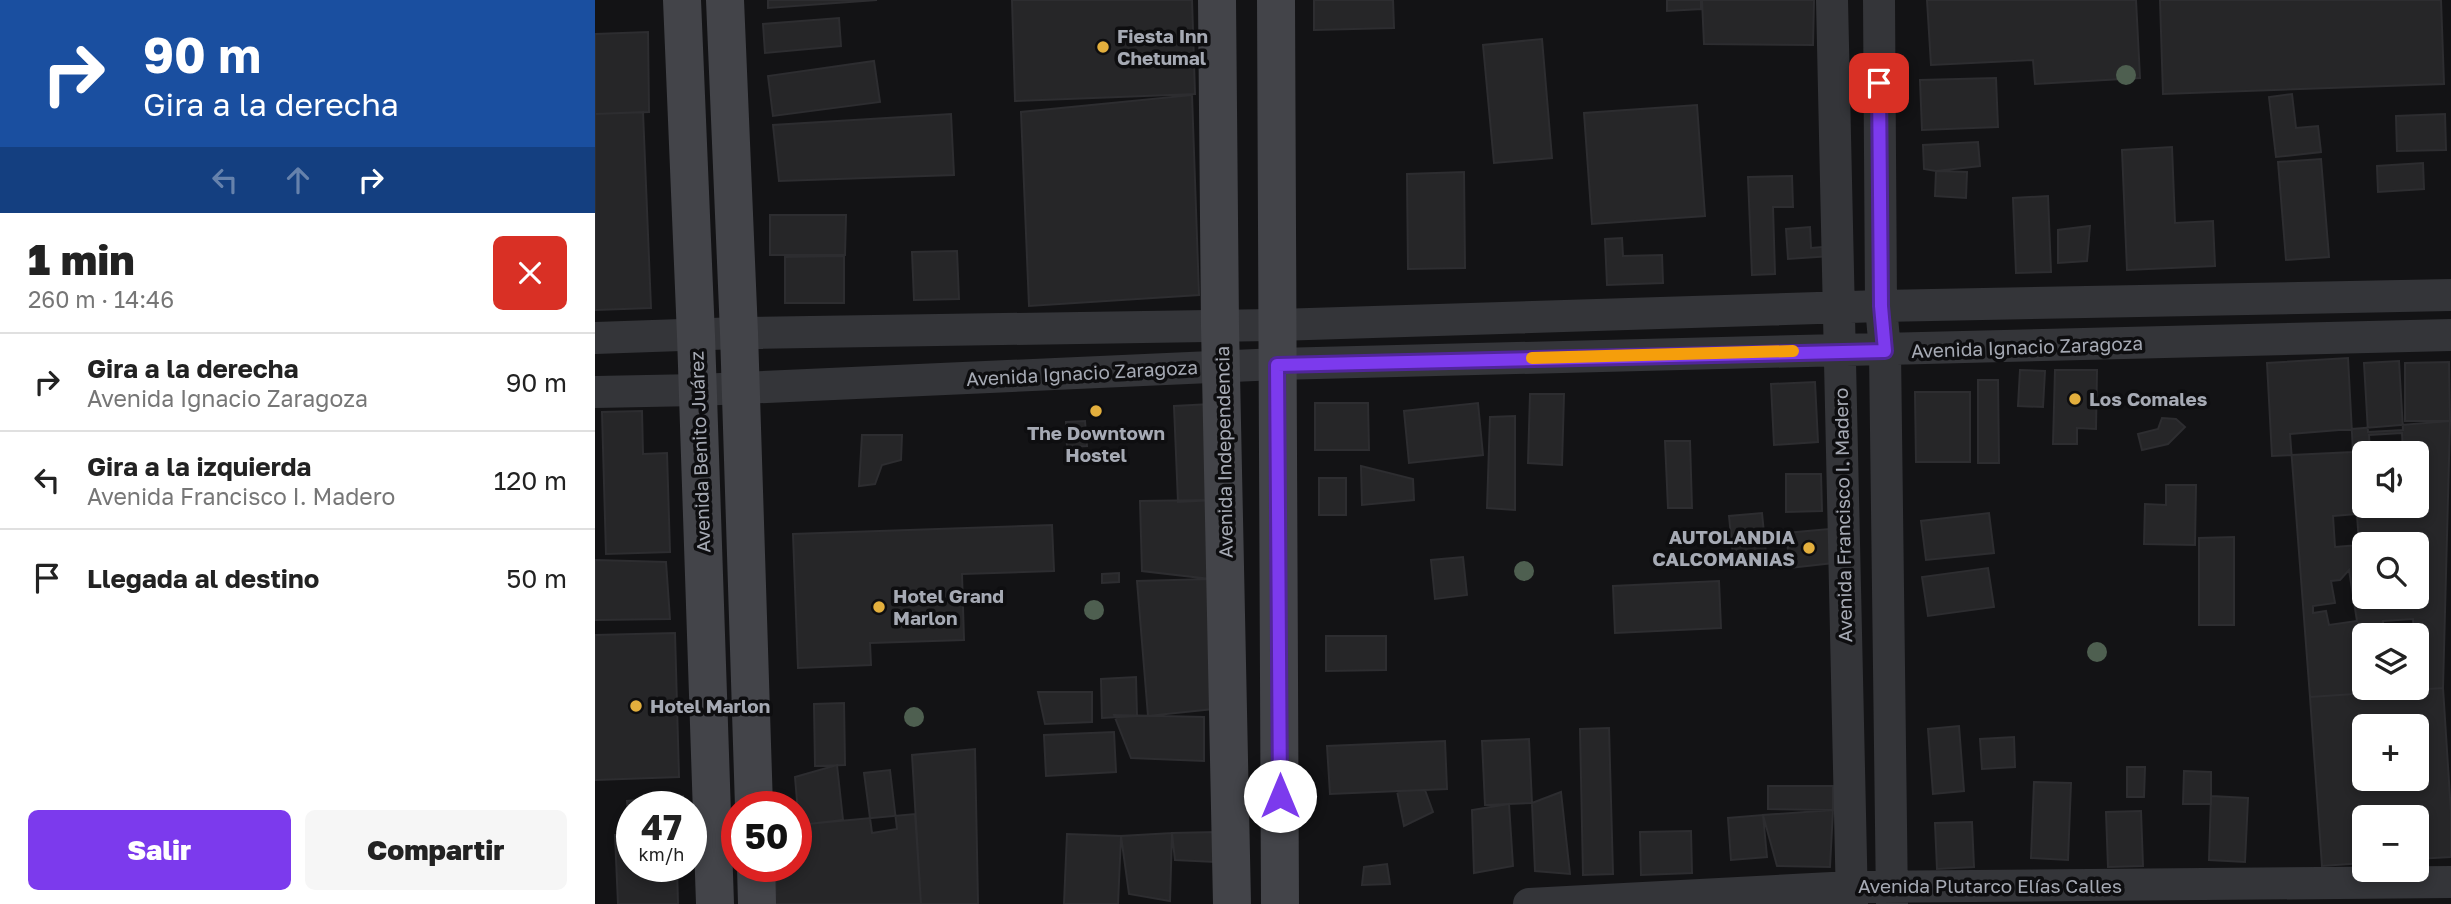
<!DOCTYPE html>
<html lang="es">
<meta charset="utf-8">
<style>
:root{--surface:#fff;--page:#f6f6f6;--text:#222;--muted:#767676;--line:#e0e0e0;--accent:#7c3aed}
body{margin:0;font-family:"Golos Text",sans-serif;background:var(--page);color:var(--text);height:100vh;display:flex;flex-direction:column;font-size:26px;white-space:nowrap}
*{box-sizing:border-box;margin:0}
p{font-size:23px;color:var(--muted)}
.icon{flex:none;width:38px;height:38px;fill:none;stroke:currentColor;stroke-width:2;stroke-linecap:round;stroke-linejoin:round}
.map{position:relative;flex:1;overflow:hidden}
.side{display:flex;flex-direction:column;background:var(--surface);width:595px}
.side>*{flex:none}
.guide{background:#1a4fa0;color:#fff;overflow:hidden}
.tools{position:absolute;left:1757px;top:441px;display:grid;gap:14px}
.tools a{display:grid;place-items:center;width:77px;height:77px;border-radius:10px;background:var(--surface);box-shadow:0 4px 10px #0003;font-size:35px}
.speed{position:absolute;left:21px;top:791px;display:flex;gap:14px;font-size:35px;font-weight:700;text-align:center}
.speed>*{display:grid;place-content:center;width:91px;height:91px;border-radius:50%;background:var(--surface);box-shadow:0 4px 10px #0003;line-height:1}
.speed small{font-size:18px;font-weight:400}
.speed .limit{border:10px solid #d22;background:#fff;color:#111}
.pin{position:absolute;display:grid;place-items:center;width:60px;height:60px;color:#fff;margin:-30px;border-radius:14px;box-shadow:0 4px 10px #0006}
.me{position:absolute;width:77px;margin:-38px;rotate:0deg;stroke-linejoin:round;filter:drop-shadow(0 0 5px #0008)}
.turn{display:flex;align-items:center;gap:24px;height:147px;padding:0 28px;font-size:32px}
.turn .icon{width:91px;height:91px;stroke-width:2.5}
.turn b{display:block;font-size:49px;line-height:60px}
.lanes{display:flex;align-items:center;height:66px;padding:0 28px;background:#0003;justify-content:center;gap:35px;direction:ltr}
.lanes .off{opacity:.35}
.round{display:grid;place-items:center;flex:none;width:74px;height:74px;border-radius:10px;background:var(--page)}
.head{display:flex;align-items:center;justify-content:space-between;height:119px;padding:0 28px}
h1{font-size:42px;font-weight:800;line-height:52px}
.button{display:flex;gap:14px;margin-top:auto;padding:14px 28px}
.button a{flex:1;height:80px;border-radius:10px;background:var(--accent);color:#fff;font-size:28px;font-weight:800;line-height:80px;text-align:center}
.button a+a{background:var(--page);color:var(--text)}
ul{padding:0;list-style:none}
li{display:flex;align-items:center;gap:21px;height:98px;padding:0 28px;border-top:2px solid var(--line)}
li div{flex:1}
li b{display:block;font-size:26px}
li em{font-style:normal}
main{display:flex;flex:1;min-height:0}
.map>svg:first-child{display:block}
.building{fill:#262628;stroke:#2d2d30;stroke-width:2;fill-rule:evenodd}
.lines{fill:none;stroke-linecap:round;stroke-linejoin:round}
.street{stroke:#343539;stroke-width:32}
.secondary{stroke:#434449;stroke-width:38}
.tree{fill:#4e5f50}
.route-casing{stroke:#51269a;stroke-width:18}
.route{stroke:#7c3aed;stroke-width:12}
.slow{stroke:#f59e0b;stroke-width:12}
.poi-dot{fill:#e3af3d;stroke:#0e0e10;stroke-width:2.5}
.labels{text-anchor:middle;stroke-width:7;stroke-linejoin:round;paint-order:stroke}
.poi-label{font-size:19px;font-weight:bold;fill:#a6aab4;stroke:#0e0e10;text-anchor:start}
.street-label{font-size:19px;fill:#a6aab4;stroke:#0e0e10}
</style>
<main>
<section class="side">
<div class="guide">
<div class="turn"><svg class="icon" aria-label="right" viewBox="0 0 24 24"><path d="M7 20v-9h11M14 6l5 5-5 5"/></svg><div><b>90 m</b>Gira a la derecha</div></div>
<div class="lanes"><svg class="icon off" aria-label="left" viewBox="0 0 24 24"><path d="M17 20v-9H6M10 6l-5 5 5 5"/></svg><svg class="icon off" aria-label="ahead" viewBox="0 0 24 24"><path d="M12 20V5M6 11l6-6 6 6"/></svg><svg class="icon" aria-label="right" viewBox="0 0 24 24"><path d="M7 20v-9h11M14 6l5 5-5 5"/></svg></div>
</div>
<div class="head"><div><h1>1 min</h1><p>260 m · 14:46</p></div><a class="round" style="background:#d93025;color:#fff"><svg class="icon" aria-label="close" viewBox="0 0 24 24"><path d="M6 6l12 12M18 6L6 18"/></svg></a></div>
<ul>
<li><svg class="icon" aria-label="right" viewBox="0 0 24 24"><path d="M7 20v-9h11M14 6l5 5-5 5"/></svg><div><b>Gira a la derecha</b><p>Avenida Ignacio Zaragoza</p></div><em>90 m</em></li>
<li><svg class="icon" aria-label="left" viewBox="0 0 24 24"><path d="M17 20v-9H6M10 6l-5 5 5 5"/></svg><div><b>Gira a la izquierda</b><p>Avenida Francisco I. Madero</p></div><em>120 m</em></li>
<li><svg class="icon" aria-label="arrive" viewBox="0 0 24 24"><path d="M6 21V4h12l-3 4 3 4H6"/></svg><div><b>Llegada al destino</b></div><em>50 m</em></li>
</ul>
<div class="button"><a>Salir</a><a>Compartir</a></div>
</section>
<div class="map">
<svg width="1856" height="904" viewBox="0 0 1856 904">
<rect width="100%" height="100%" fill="#131315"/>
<!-- building -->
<path class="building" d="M173 0H282L173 8Z
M417 0H597L600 94 420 101Z
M719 0H798L799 28 719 30Z
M1072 0H1106V9L1072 11Z
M1107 0H1219L1218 45 1109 44Z
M1332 0H1541L1545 78 1440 84 1438 60 1336 65Z
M1565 0H1846L1849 84 1568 94Z
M244 18 246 46 170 53 168 24Z
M53 32 54 112 0 114V34Z
M947 39 957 158 899 163 888 45Z
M279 61 285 102 178 116 173 76Z
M1401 78 1403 127 1327 130 1325 80Z
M1697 94 1701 128 1723 126 1726 152 1681 157 1674 97Z
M597 95 604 295 434 306 426 112Z
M1102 105 1110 216 997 224 989 113Z
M48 112 56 308 0 310V114Z
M356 114 359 175 184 181 178 125Z
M1850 114 1851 150 1802 151 1801 116Z
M1383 142 1385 166 1341 171 1329 169 1328 145Z
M1577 147 1580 223 1618 221 1620 266 1532 270 1527 150Z
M1726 159 1734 257 1691 260 1683 162Z
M1828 163 1829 189 1783 192 1782 166Z
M1341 171 1372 172 1371 198 1340 196Z
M869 172 870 268 813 269 812 174Z
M1197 176 1198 207H1178L1180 274 1157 275 1153 177Z
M1453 196 1456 272 1421 273 1418 198Z
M175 215H251L250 255H175Z
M1495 226 1492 261 1463 263V230Z
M1215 227 1216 248 1239 246 1236 256 1193 259 1191 229Z
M1027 238 1028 256 1067 255 1068 283 1012 285 1010 239Z
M362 251 364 299 319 300 317 252Z
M249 256V303H190V257Z
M1753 358 1758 452 1677 456 1672 363Z
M1804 361 1808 430 1773 432 1769 363Z
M1854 362 1855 421H1810V363Z
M1425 370 1450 371 1448 407 1423 406Z
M1460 370H1502L1501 429 1482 428V444H1458Z
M1383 380H1403L1404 463H1383Z
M1220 382 1223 442 1179 445 1176 384Z
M1320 392H1375V462H1321Z
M935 394H969L967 465 933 463Z
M720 403H773L774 450H720Z
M883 403 888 455 814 463 809 411Z
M616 404 620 500 583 502 579 406Z
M47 411 48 454 72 453 75 552 11 554 7 412Z
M920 416V510L892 508 895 417Z
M1567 418 1581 419 1590 427 1573 444 1547 450 1543 434 1563 429Z
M490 421 492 446 472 447 471 422Z
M1855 421 1848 688 1715 697 1695 434ZM1769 453H1822V506H1769ZM1769 544H1822V597H1769ZM1769 635H1822V688H1769Z
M1807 433 1808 453H1775L1774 435Z
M267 435H307L306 460 287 465 280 484 264 486Z
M1070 441H1095L1097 508H1073Z
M766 466 818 479 819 500 767 505Z
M1191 474H1226L1227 511 1191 512Z
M724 478H751V515H724Z
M1571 485H1601L1600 545 1549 544 1550 504 1571 505Z
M614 500 616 579 547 571 545 501Z
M1787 506H1819V512L1787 514Z
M1167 513 1171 553 1138 556 1134 516Z
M1394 513 1399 553 1331 560 1326 521Z
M1762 514 1764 545 1740 547 1738 516Z
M457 525 459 571 367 574 369 640 275 643 276 665 203 668 198 534Z
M1234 529 1238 563 1195 568 1191 533Z
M1639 537V625H1604V538Z
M868 557 872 595 840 599 836 560Z
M0 560 71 562 75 619 0 620Z
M1769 563V597H1804V602L1764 606 1760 564Z
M1393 568 1399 607 1333 616 1327 577Z
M1754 570 1762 621 1734 625 1731 611 1718 613V606L1740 603 1736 581 1745 580Z
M524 573V582L507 583V574Z
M616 579 618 709 553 716 542 581Z
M1124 581 1126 628 1020 633 1018 586Z
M1818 619 1819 635H1789L1788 621Z
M80 633 84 777 0 780V635Z
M731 636H791V670L731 671Z
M541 677 542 716 507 718 506 679Z
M1848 688 1856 813V857L1822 859V817H1769V863L1727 866 1715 697ZM1769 726H1822V779H1769Z
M443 692H497V722L450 724Z
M249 703 250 765 220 766 219 704Z
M519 715 609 717V761L536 758Z
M1364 726 1369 791 1338 794 1333 729Z
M1014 728 1018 874 988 875 985 729Z
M519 732 521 772 451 776 449 735Z
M1419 737 1420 767 1387 769 1385 739Z
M934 739 937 803 890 805 887 741Z
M850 741 852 789 735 794 732 746Z
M380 749 383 904H326L317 755Z
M242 765 248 820 204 825 200 777Z
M1532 767H1550L1549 797H1532Z
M295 770 302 829 277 833 269 773Z
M1589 771 1616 772V804H1588Z
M1439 782 1476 783 1473 860 1436 858Z
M1173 786H1238V810L1173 809Z
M830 790 838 812 809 826 802 791Z
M966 792 975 874 940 871 937 803Z
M88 796 89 807H37V835H35L32 801Z
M1616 796 1653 798 1650 862 1614 860Z
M914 804 918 866 879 873 877 810Z
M1238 810 1235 867 1182 866 1168 815Z
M1546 811 1548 866 1513 867 1511 812Z
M320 814 326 904H180L181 866H201V825Z
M1168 815 1172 857 1136 860 1133 818Z
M1377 822 1379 867 1342 869 1340 823Z
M1096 831 1097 873 1046 875 1045 832Z
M621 832 620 862 580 860 577 833Z
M577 833 575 901 534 894 526 836Z
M472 834 526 836 523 904H469Z
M20 835 37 836V866H82L83 904H23Z
M792 864 795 884 767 885 769 867Z"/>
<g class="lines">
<!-- street -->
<path class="street" d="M1237 0 1257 904
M1284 0 1286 306 1290 351 1297 904
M0 338 144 333 682 325 1286 306 1856 295
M0 392 103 390 682 364 1856 335
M934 904 1256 887 1856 882"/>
<!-- secondary -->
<path class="secondary" d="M87 0 101 336 120 904
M130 0 144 333 159 807
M622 0 625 326 637 904
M681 0 685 904
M161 866 162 904"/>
</g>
<!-- trees -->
<g class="tree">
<circle cx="1531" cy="75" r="10"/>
<circle cx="929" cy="571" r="10"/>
<circle cx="499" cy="610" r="10"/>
<circle cx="1502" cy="652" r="10"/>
<circle cx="319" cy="717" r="10"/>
</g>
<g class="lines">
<defs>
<path id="route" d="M685 796 682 365 1290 351 1286 306 1284 83"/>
</defs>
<!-- route casing -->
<use href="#route" class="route-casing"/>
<!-- route -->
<use href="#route" class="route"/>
<!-- slow -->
<path class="slow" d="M937 358 1198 351"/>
</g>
<!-- markers -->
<g class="poi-dot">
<circle cx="508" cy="47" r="7"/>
<circle cx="1480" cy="399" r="7"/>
<circle cx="501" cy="411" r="7"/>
<circle cx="1214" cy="548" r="7"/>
<circle cx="284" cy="607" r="7"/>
<circle cx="41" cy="706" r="7"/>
</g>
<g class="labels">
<!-- poi labels -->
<g class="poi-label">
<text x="522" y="43">Fiesta Inn<tspan x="522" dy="22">Chetumal</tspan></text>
<text x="1494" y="406">Los Comales</text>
<text x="501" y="440" text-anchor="middle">The Downtown<tspan x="501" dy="22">Hostel</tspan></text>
<text x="1200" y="544" text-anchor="end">AUTOLANDIA<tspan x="1200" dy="22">CALCOMANIAS</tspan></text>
<text x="298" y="603">Hotel Grand<tspan x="298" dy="22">Marlon</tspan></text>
<text x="55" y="713">Hotel Marlon</text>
</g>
<!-- street labels -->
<g class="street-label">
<text transform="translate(1432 347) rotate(-2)" y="7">Avenida Ignacio Zaragoza</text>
<text transform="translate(487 373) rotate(-3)" y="7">Avenida Ignacio Zaragoza</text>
<text transform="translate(105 452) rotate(-92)" y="7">Avenida Benito Juárez</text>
<text transform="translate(629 452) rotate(-91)" y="7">Avenida Independencia</text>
<text transform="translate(1248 515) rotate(-91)" y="7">Avenida Francisco I. Madero</text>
<text x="1395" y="893">Avenida Plutarco Elías Calles</text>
</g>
</g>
</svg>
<div class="tools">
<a><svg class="icon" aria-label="sound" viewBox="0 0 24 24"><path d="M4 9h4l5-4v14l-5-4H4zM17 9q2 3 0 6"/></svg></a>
<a><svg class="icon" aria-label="search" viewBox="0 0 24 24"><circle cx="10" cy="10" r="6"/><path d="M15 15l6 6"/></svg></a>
<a><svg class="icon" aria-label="layers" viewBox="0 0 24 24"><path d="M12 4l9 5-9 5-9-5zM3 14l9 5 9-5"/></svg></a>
<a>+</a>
<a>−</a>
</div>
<div class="speed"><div>47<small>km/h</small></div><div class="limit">50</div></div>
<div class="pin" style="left:1284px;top:83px;background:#d93025"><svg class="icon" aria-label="arrive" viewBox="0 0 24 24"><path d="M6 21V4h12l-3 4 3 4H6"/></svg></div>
<svg class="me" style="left:685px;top:796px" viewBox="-20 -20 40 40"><circle r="19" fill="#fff"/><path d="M0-13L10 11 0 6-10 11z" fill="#7c3aed"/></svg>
</div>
</main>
